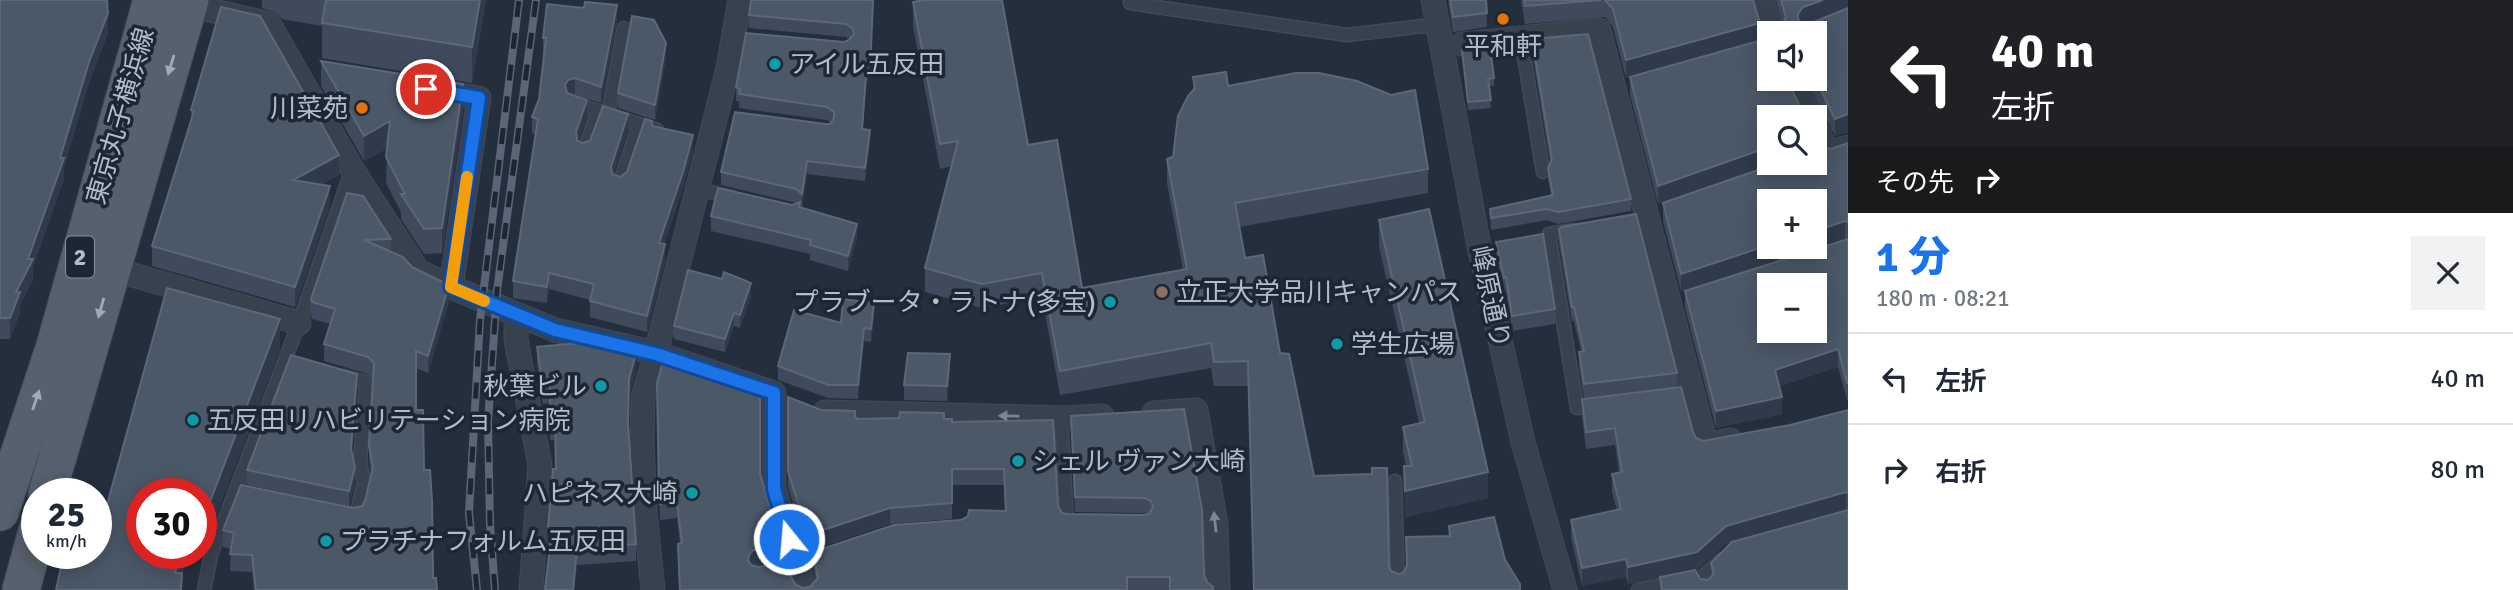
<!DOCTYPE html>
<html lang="ja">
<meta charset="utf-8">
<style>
:root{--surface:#fff;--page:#f2f2f3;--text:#1f2937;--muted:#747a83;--line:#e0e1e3;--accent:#1a73e8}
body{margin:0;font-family:Signika,"Noto Sans JP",sans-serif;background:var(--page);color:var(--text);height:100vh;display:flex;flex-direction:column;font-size:26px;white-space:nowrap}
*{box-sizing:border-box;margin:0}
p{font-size:23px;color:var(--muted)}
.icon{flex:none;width:38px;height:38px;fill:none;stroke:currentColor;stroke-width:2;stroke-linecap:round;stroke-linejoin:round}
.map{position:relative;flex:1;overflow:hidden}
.drawer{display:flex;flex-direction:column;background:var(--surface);width:665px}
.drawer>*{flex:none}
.banner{background:#202124;color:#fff;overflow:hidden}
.buttons{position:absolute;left:1757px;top:21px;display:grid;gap:14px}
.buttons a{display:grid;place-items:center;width:70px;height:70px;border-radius:0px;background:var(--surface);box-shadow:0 4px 18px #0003;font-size:35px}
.speed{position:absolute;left:21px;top:478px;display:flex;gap:14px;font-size:35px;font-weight:700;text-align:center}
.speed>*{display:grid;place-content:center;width:91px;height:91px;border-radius:50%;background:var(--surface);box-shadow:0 4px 18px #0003;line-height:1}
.speed small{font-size:18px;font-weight:400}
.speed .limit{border:10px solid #d22;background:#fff;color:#111}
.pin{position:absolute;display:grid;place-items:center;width:60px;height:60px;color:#fff;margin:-30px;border:4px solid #fff;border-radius:50%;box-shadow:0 2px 7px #0007}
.me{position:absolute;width:77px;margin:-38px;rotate:343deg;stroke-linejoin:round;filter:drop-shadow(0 0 5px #0008)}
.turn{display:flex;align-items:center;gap:24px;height:147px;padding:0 28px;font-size:32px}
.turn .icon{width:91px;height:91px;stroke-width:2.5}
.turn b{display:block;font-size:49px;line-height:60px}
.then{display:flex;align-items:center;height:66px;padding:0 28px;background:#0003;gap:14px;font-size:26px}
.round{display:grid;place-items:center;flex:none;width:74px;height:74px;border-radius:0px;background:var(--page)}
.overview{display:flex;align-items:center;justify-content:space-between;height:119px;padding:0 28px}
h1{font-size:42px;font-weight:800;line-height:52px;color:var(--accent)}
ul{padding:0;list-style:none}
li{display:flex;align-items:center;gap:21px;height:91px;padding:0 28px;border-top:2px solid var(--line)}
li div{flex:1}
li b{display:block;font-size:26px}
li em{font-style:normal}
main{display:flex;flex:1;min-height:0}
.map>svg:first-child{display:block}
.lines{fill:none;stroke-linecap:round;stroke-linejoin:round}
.lane-casing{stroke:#414a57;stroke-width:15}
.street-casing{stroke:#414a57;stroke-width:25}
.primary-casing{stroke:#414a57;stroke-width:39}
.lane{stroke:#38414e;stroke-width:12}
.street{stroke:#38414e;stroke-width:23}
.primary{stroke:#56606e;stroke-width:37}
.rail-casing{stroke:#5a6575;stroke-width:8}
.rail{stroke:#1d2633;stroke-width:5;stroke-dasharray:16;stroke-linecap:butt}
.wall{fill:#3f4b5c;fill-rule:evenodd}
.shaded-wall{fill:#2f3b4b}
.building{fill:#4b5868;stroke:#5c6777;stroke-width:2;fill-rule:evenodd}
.oneway{fill:#a1aab7}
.oneway2{fill:#7c8592}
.route-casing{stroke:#114b97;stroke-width:18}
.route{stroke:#1a73e8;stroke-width:12}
.slow{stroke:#f59e0b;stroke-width:12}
.food-dot{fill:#e8710a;stroke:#1d2633;stroke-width:2.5}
.culture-dot{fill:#0f9aa8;stroke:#1d2633;stroke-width:2.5}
.education-dot{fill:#8d6e63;stroke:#1d2633;stroke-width:2.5}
.labels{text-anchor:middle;stroke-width:7;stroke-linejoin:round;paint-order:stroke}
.shield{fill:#1d2633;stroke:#878f9c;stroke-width:2}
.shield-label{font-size:24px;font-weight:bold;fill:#b4bcc9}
.poi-label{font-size:26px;fill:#b4bcc9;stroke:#1d2633;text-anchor:start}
.street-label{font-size:26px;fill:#b4bcc9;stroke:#1d2633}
</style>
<main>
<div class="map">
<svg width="1848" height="590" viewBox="0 0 1848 590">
<rect width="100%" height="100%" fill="#242f3e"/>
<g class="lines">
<defs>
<path id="lane" d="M1130 3 1347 35 1423 26 1438 28
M1521 38 1543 172
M573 103 657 130
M608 114 624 28
M584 151 598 111
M619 185 639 124
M698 189 732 197
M1574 230 1549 234 1577 408 1599 405
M343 376 366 382 360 462 364 482 356 516H352
M1061 417 1067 521 1075 522
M1395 481 1398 590
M1701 578 1722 559
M204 590 211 555 299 323 352 169
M1638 590 1676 583"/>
<path id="street" d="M1433 0 1479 246 1523 442 1565 590
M1762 0 1772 33
M189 5 269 24 352 169 418 271 451 287 555 330 656 353 774 393V489L805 590
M1462 44 1599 30 1706 445 1730 440
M1792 79 1811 117
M432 90 479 98 451 287
M1815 126 1828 153 1848 147
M112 269 299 323
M516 314V340L540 465 531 590
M825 412 1067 418 1102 416
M1154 413 1196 410 1216 524 1218 590
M653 590 645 511 642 441 643 397 656 353 728 68 740 0"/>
<path id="primary" d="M47 494 190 0
M0 512 55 346 152 0
M21 590 37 531"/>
</defs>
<!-- lane casing -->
<use href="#lane" class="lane-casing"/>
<!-- street casing -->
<use href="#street" class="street-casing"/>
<!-- primary casing -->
<use href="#primary" class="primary-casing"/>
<!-- lane -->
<use href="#lane" class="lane"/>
<!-- street -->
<use href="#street" class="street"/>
<!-- primary -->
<use href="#primary" class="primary"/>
<defs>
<path id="rail" d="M477 590 469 513 480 320 519 0
M495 590 490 524 488 422 497 291 536 0"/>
</defs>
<!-- rail casing -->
<use href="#rail" class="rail-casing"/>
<!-- rail -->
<use href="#rail" class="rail"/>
</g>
<!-- wall -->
<path class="wall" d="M0 0 108 33 89 83 64 167V179L33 267V279L20 305V313L10 339H0Z
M262 0H486L472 83 322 58V26L282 19 277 13 262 8Z
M873 0 871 62 866 88 863 129 870 143 865 181 807 174 802 207 800 206V207L857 238 848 271 810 260V254L711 231V216L797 203 721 185V172L831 123 827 120 739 108V101H736V87L850 40 846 37 749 28V15Z
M1448 0H1486L1487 27 1453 32Z
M1521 0H1753L1760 40 1769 163H1775L1658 204 1630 95V77L1726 50 1626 78 1613 27 1605 17 1525 24Z
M1776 0H1848V132L1835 136 1806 79H1815V33L1782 23ZM1838 12 1809 24 1807 23Z
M913 2 1028 145 1082 288 1183 270 1167 183V159L1173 157 1193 90V77L1228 86 1428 169V193L1239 227 1245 258 1280 353 1314 476 1389 566 1391 571 1398 574 1403 573 1406 567V537L1449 536V526L1505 560 1520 590H1254L1248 386H1214L1211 368 1060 395 1042 297 982 308 925 292V268L952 166 940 169 913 26Z
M617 21 601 103 575 95H572L587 117 578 141 582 143 628 130 613 175 620 177 627 172 652 126 693 151 683 188 664 244 665 261 647 332 590 317V300L549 289 547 303 513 298V281L535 134 532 133V117L539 99 544 54H543V38Z
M1532 39 1631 199V211L1558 224 1547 220 1491 230 1490 209 1551 195 1548 179V168L1550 162 1532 51Z
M1462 50 1494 78V86H1489L1491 108 1468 110Z
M666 58 655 120 618 108V93Z
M321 61 463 110 442 253 424 254 401 219V212L386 183 387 148 364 161 321 86Z
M191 110 339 175 321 185 330 206 295 307 152 266V246L191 121Z
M1848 143V401L1847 400 1838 367 1779 386 1782 414 1716 428 1685 308V291L1847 239 1681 291 1663 221V203L1815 163 1819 146 1831 149Z
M347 193 391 239V252L412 267 449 301 428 373 416 368V410L424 470 433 578 437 590H254L252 572 230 571 231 549 223 547V530L354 508 362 506 365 501 371 474 369 461V445L373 378 368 374 324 361V344L330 324 312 319 311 316V299Z
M1379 220 1488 498 1405 517 1404 466H1406L1403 452V427L1419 423 1379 246Z
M1559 229 1677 373V387L1584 398 1579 366V352L1581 351 1574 321H1572L1559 243Z
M1496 242 1555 309V324L1512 331 1506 292H1504L1496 257Z
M751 296 740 328 734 326 725 352 674 339V326Z
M874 316 871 342 864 341 858 399 828 398 778 380V366L841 323Z
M537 347 636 370 629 396 628 428 636 544V561L577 565 574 590H545L550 546H548V529L556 469 555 440H550V403L543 404 537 364Z
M280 349 206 542 201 541V494L142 553H188L182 576 96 553 105 512Z
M950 369 947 401 904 400V385Z
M657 383 760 474 781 559 754 566 792 579 796 585 803 588 810 587 816 581 813 568V552L1005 511 1004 485H952V519L890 524 808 551 788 487V397L821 410 855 417 858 419H944L952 422 1058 506 1062 513 1067 514H1146L1145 513 1075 512 1071 416 1184 409 1204 575 1207 582 1213 590H679L678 544H680L677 518 660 520Z
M357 388 352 453 355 482 349 506 247 485V470Z
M1582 399 1693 432 1696 438 1703 441 1790 425 1848 410V590H1660V578L1628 584 1626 577 1582 586 1571 537V520L1617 510 1612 492V474L1619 472 1615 445 1586 449 1582 416ZM1846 510H1847L1711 563V577L1708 580 1700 579 1683 573 1697 570 1726 544Z"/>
<!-- shaded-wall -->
<path class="shaded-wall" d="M480 0H486L472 83V47Z
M873 0 871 62 866 88 862 142 866 75Z
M1823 0H1848V8L1803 25 1798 31V14L1803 7Z
M617 5V21L601 103V87Z
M108 13V33L89 83 64 167V179L33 267V279L20 305V313L10 339V318L16 292 28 259 89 62Z
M1760 23V40L1626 78V60Z
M666 43V58L655 120V105Z
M575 78V95L568 96 565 85 568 80Z
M463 84V110L442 253V228Z
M587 100V117L576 148V132Z
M628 114V130L611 183V167Z
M1848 114V132L1835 136V119Z
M390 121V147L364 161V136Z
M870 130V143L865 181V168Z
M693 135V151L683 188 659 259V243Z
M1769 147V163H1775L1658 204V186Z
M339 155V175L293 200V180Z
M807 161V174L802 207V194Z
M330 186V206L295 307V287Z
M1845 221V239L1681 291V274L1769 245V247H1815V231Z
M857 224V238L848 271V256Z
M665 244V261L647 332V316Z
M549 273V289L547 303V287Z
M751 283V296L740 328V315Z
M449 285V301L428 373V356Z
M874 303V316L871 342V329Z
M734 313V326L725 352V339Z
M280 319V349L206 542V512Z
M864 328V341L858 399V385Z
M1838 349V367L1775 388V370Z
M636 353V370L629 396V379Z
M950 354V369L947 401V386Z
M357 374V388L351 464V449Z
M1782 397V414L1716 428V411Z
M355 467V482L349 506V491Z
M1488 472V498L1405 517V491Z
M1846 492V510L1726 544 1697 570 1628 584V567L1726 526Z
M890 508V524L808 551V535Z
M781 543V559L754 566 750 568 748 560 750 553 754 550Z
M577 548V565L574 590H573Z
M180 553H188L182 576 175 573Z
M1626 559V577L1582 586V568Z"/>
<!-- building -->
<path class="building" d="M0 0H107L108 13 89 62 60 158H64L28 259H33L16 292H20L10 318H0Z
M326 0H480L472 47 322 23Z
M751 0H873L871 48 866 75 862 129 870 130 865 168 807 161 802 194 796 189 721 172 735 112 825 124H830L834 118V112L827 107 739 94 740 89 736 87 746 33 844 42 849 40 854 34 853 29 846 24 749 15Z
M923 0H1002L1028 145 1057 140 1082 288 1187 269 1167 159 1173 157 1178 116 1188 96 1195 88 1193 77 1226 72 1228 86 1296 73H1319L1357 81 1391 95 1415 90 1428 169 1235 203 1245 258 1263 255 1280 353 1289 354 1314 476 1372 474V468H1387L1389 566 1391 571 1398 574 1403 573 1407 566 1406 537 1450 536 1449 526 1494 517 1505 560 1520 584V590H1254L1248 361 1214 362 1211 343 1060 371 1042 273 982 284 925 268 958 141 940 144 913 2Z
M1450 0H1486L1487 13 1453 17Z
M1524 0H1601L1525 6Z
M1605 0H1753L1760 23 1626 60 1613 9Z
M1781 0H1823L1803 7 1798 14V19L1801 23 1809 24 1848 8V114L1835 119 1815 78V33H1776L1786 18Z
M585 2 617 5 601 87 575 78 568 80 565 85 567 93 587 100 576 132 577 140 582 143 590 141 603 106 628 114 611 167 612 174 620 177 627 172 645 119 652 121V126L693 135 683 172 659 243 665 244 647 316 590 301 594 284 549 273 547 287 513 281 538 119 532 117 539 99 546 38H543L547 4 584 8Z
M221 7 260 16 339 155 293 180 330 186 295 287 152 246 194 111 191 110Z
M632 16 654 20 666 43 655 105 618 93Z
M1588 34 1631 199 1558 212 1547 209 1491 218 1490 209 1553 195 1548 168 1552 159 1532 39Z
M1769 38V79H1787L1805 117H1769V147L1658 186 1630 77Z
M1490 47 1494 78 1488 79 1491 100 1468 102 1462 50Z
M321 61 463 84 442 228 424 229 401 194H405L386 157 390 121 364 136Z
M1815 137 1819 146 1831 149 1848 143V222L1845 221 1815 231V201H1769V245L1681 274 1663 203 1778 163H1815Z
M718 188 792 205 800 202 799 207 857 224 848 256 810 245 811 240 711 216Z
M347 193 363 196 391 239 364 240 403 257 412 267 449 285 428 356 416 351V410H423L424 470H430L432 501 433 578H436L437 590H256L252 555 230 554 234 533 223 530 241 485 354 508 362 506 365 501 373 467 369 445 374 363 368 357 324 344 335 309 312 302 311 299Z
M1429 209 1488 472 1405 491 1404 466H1412L1403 427 1425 422 1379 220Z
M1636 214 1677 373 1584 384 1579 352 1584 351 1574 307H1572L1559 229 1561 227Z
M1543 234 1555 309 1512 316 1506 277 1504 278 1496 242Z
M1848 239V383H1847L1838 349 1775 370 1782 397 1716 411 1685 291ZM1769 285H1815V331H1769Z
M688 270 722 279 724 272 751 283 740 315 734 313 725 339 674 326Z
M167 288 280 319 206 512 201 510V494H142V553H180L175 573H182L181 590H56L64 553H96V510L105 512Z
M843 299 874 303 871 329 864 328 858 385H828L778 366 794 310 841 323Z
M579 343 636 353 629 379 628 424 636 544 577 548 573 590H547L545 589 552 529H548L553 469H556L555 423H550V386L543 387 537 347Z
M908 353 950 354 947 386 904 385Z
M291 355 357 374 351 449 355 467 349 491 247 470Z
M664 358 684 361 760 387V474L781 543 754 550 750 553 748 560 751 565 758 567 786 560 792 579 796 585 803 588 810 587 818 578 813 552 894 525 961 520 968 516 969 510 1006 511 1004 469H952V503L890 508 808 535 788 471V397L821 410 855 411V417L858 419 899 418 900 412 944 413V419H952V422L1053 420 1058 506 1062 513 1067 514 1144 515 1149 514 1153 507 1151 501 1145 498 1075 497 1071 416 1184 409 1202 510 1204 575 1207 582 1213 587V590H1170V577H1127V590H680L678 544 682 543 677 502 660 504 659 494 657 383Z
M1681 387 1693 432 1696 438 1703 441 1790 425 1848 410V493L1846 492 1726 526 1697 552 1628 567 1626 559 1582 568 1571 520 1621 509 1612 474 1622 472 1615 428 1586 432 1582 399Z
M1848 510V590H1662L1660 577 1695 570 1700 579 1708 580 1714 574 1711 563 1732 542Z"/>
<!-- one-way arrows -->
<defs><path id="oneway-solid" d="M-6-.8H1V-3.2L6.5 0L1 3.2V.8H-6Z" transform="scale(1.75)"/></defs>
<g class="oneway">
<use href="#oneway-solid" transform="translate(171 65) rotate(107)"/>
<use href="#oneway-solid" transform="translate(101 308) rotate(106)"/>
<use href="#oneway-solid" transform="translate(36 400) rotate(-71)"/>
</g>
<g class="oneway2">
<use href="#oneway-solid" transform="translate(1009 416) rotate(-179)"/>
<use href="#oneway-solid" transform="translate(1215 522) rotate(-96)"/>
</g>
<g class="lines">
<defs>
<path id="route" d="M426 89 479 98 451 287 555 330 656 354 774 393V489L789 539"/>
</defs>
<!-- route casing -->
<use href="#route" class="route-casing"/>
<!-- route -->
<use href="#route" class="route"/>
<!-- slow -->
<path class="slow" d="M467 177 451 287 484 301"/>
</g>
<!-- markers -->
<g class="food-dot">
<circle cx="1503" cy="19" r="7"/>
<circle cx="362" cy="108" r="7"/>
</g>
<g class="culture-dot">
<circle cx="775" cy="64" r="7"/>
<circle cx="1110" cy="302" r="7"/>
<circle cx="1337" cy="344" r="7"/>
<circle cx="601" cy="386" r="7"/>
<circle cx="193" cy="420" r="7"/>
<circle cx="1018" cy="461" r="7"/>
<circle cx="692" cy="493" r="7"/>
<circle cx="326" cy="541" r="7"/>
</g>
<circle class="education-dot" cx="1162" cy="292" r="7"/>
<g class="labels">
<!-- shield labels -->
<rect class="shield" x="66" y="236.5" width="28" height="41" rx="5"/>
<g class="shield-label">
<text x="80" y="265">2</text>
</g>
<!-- poi labels -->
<g class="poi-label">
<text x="1503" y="55" text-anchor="middle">平和軒</text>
<text x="789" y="73">アイル五反田</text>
<text x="348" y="117" text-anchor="end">川菜苑</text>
<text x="1176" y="301">立正大学品川キャンパス</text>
<text x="1096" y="311" text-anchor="end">プラブータ・ラトナ(多宝)</text>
<text x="1351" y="353">学生広場</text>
<text x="587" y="395" text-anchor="end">秋葉ビル</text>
<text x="207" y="429">五反田リハビリテーション病院</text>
<text x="1032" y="470">シェル ヴァン大崎</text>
<text x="678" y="502" text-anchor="end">ハピネス大崎</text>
<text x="340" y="550">プラチナフォルム五反田</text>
</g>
<!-- street labels -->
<g class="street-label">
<text transform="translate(120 116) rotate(-74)" y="9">東京丸子横浜線</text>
<text transform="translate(1491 297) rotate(78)" y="9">峰原通り</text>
</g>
</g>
</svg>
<div class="buttons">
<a><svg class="icon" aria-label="sound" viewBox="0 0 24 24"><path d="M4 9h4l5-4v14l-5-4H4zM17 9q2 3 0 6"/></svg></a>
<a><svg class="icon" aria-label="search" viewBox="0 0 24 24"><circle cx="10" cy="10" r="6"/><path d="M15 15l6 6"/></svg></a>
<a>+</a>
<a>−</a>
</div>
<div class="speed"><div>25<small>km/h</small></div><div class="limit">30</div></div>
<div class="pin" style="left:426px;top:89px;background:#d93025"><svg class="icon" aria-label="arrive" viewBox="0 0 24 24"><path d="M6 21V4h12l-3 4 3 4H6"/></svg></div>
<svg class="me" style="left:789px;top:539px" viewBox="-20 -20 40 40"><circle r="17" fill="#1a73e8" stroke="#fff" stroke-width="3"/><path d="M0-11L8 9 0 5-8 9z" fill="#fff"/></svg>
</div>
<section class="drawer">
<div class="banner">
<div class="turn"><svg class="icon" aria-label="left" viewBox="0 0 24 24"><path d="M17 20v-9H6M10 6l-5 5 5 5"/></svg><div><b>40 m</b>左折</div></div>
<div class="then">その先<svg class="icon" aria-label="right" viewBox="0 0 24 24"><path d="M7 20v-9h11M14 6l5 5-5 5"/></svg></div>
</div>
<div class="overview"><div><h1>1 分</h1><p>180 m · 08:21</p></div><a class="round"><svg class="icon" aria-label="close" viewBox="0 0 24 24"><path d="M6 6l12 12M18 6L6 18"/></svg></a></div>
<ul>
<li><svg class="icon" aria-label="left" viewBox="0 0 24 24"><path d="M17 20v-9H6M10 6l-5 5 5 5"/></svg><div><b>左折</b></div><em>40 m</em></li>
<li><svg class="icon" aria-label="right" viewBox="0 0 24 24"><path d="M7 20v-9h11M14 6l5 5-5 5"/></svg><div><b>右折</b></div><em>80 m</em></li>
</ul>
</section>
</main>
